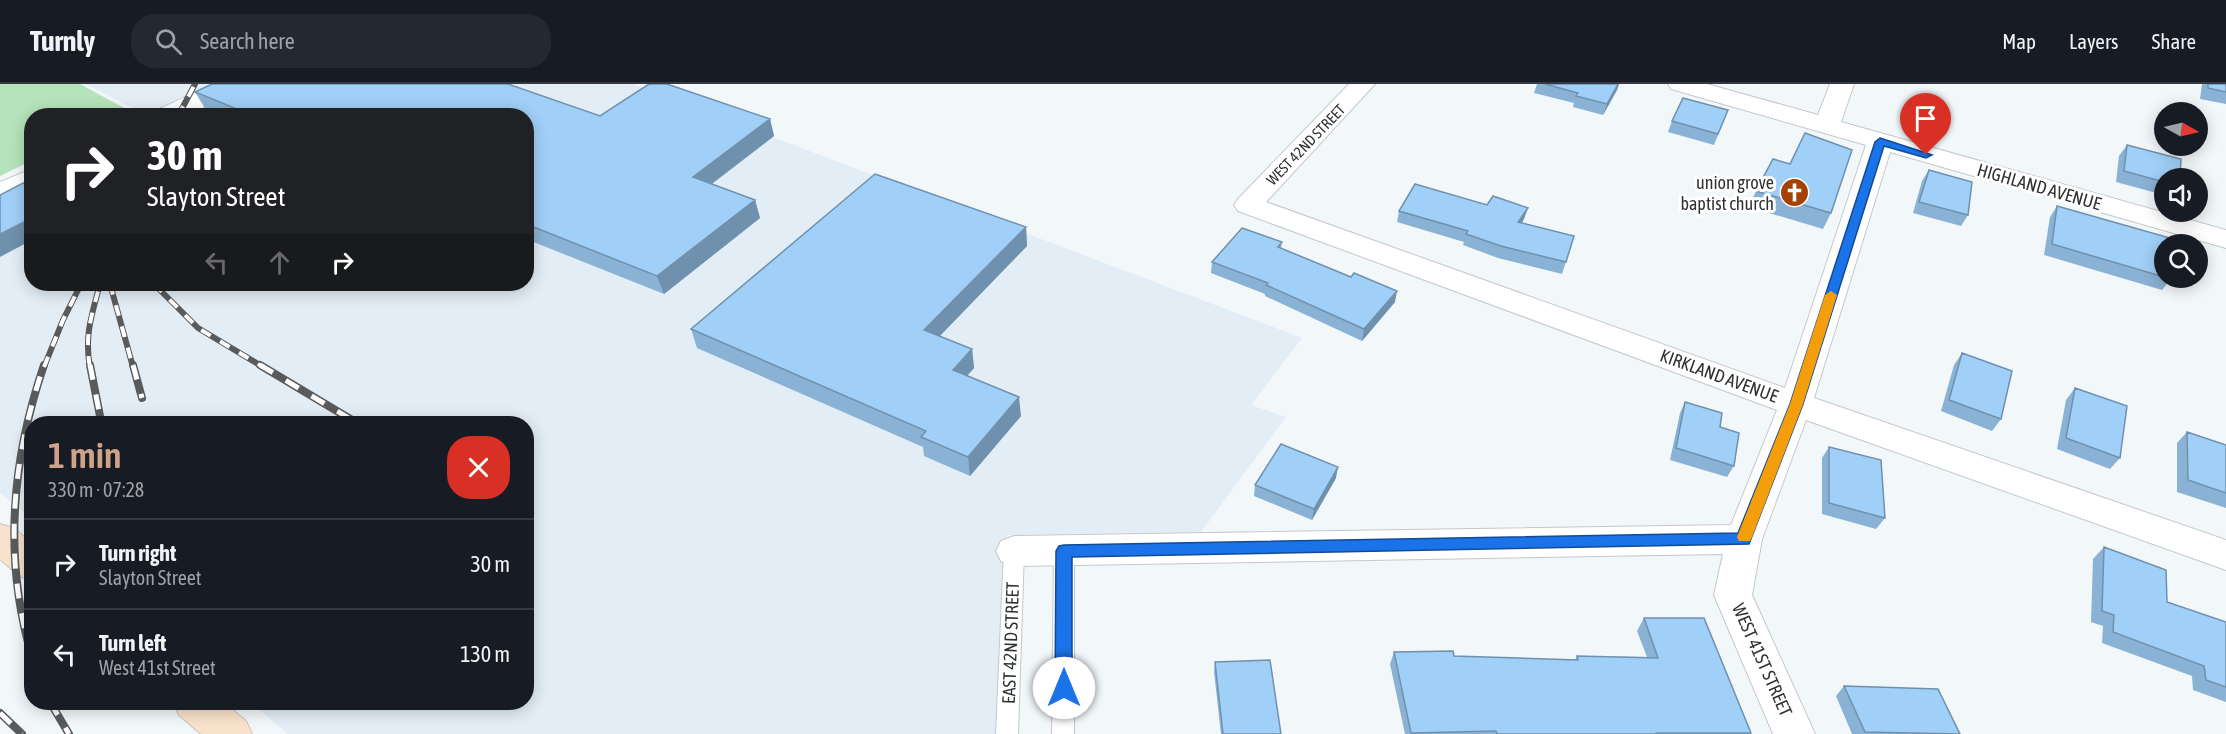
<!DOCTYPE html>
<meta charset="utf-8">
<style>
:root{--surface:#171b24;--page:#242831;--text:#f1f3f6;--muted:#9ea1a6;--line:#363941;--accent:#cea38a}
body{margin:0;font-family:"Asap Condensed",sans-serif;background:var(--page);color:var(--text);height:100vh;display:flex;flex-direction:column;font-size:22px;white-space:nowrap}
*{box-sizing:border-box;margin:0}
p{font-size:20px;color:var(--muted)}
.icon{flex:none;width:33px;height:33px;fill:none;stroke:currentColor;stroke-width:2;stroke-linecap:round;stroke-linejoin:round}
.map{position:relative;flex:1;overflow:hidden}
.side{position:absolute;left:24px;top:332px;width:510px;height:294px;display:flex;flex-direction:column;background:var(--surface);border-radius:24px;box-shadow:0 3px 15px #0003}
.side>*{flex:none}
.guide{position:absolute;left:24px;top:24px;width:510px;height:183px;border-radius:24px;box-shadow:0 3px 15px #0003;background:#202124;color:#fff;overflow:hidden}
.needle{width:39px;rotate:98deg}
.tools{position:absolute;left:2154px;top:18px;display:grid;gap:12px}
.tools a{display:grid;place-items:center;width:54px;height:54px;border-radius:50%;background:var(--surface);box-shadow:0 3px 15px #0003;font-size:30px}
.pin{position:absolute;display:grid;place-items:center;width:51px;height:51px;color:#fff;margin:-62px -26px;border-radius:50% 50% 50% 0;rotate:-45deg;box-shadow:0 0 6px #0007}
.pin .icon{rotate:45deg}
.me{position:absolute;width:66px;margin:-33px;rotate:0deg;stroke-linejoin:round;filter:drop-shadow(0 0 4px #0008)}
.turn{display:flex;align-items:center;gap:21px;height:126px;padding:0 24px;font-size:27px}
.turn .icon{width:78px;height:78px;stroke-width:2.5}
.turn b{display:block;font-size:42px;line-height:51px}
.lanes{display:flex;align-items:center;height:57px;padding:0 24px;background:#0003;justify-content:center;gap:30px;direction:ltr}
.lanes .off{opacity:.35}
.round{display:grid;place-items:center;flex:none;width:63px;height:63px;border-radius:24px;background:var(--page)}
.headline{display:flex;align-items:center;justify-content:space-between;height:102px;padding:0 24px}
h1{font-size:36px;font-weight:600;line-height:45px;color:var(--accent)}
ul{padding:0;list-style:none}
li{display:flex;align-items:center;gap:18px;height:90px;padding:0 24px;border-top:2px solid var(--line)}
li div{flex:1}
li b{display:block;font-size:22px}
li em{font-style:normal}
header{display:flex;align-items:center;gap:36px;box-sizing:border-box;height:84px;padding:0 30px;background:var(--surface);border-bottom:2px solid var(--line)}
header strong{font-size:28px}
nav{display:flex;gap:33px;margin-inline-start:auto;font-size:21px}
.search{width:420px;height:54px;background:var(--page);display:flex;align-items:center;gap:15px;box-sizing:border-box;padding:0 21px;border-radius:24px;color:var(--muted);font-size:22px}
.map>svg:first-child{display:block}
.built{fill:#e2edf6}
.green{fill:#b6e4ba}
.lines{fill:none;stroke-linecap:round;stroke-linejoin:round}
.lane-casing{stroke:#c4c8cc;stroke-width:2}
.street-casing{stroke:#c4c8cc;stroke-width:2}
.secondary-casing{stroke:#c4c8cc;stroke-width:2}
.lane{fill:#fff;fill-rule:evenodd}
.street{fill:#fff;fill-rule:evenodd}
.secondary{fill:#f9e2cb;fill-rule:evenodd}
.rail-far1-casing{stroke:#585a5c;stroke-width:6}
.rail-casing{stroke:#585a5c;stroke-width:8}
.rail-far1{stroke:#fff;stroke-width:4;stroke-dasharray:11;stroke-linecap:butt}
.rail{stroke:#fff;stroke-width:5;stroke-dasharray:15;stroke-linecap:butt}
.wall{fill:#8ab2d4}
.shaded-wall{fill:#7091ad}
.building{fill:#a0cff7;stroke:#7091ad;stroke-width:1.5}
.route{fill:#1a73e8;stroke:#114b97;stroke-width:1.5}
.slow{fill:#f59e0b}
.labels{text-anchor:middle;stroke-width:6;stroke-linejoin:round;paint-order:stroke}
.far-street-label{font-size:15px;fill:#2f3132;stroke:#fff}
.poi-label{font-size:18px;fill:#2f3132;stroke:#fff;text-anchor:end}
.street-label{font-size:18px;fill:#2f3132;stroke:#fff}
</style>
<header>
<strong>Turnly</strong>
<div class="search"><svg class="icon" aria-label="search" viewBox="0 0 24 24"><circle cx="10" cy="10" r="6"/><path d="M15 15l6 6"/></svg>Search here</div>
<nav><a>Map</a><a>Layers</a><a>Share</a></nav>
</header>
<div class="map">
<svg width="2226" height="650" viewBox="0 0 2226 650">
<rect width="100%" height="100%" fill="#f2f7fa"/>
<!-- built -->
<path class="built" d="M85 0H209L145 30Z
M260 0H633L1302 254 1251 321 1286 333 1201 448 1006 451 1013 650H288L250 618H526V339H32L31 435 0 409V123L31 108 32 200H526V32L194 31Z"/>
<!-- green -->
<path class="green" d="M0 0H80L128 26 125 31 32 32 31 77 0 92Z"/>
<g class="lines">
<defs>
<path id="lane" d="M1014 459 1021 461 1024 467 1018 650H996L1004 467 1007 461Z
M1064 459 1071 461 1074 467V650H1052L1054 467 1057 461Z"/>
<path id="street" d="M213 0H245L242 5 185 32H152L155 27Z
M1349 0H1375L1266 118 1785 304 1866 61 1671 5 1668 0H1707L1818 31 1830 0H1854L1841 38 2226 146V164L1890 68 1814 314 2226 456V486L1806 336 1762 455 1752 511 1815 650H1773L1714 511 1723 470 1014 482 1001 477 996 467 1001 457 1014 452 1731 441 1777 326 1238 127 1234 121 1238 115Z
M32 85V103L0 116V98Z"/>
<path id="secondary" d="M0 440 13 444 32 459V496L19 492 0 475Z
M173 618H223L246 637 252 650H201L179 631Z"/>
</defs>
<!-- lane casing -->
<use href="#lane" class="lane-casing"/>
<!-- street casing -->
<use href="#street" class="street-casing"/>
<!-- secondary casing -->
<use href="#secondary" class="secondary-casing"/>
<!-- lane -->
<use href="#lane" class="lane"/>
<!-- street -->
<use href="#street" class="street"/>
<!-- secondary -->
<use href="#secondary" class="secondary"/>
<defs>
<path id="rail-far1" d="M178 32 195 0
M110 200 133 283
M154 200 198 244 263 283
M44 283 63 236 81 200
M90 283C84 252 92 230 100 200"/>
<path id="rail" d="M90 281 100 332
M133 281 142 314
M260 281 357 339
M32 573C3 475 11 378 44 281
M50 618 69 650
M0 629 22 650"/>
</defs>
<!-- rail-far1 casing -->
<use href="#rail-far1" class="rail-far1-casing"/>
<!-- rail casing -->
<use href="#rail" class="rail-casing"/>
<!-- rail-far1 -->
<use href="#rail-far1" class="rail-far1"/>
<!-- rail -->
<use href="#rail" class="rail"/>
</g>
<!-- wall -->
<path class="wall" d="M1537 0H1619L1617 6 1603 31 1573 23 1574 19 1534 9Z
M2202 0H2226V20L2200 15Z
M195 8 600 32 770 35 774 52 712 100 755 116 760 134 664 210 526 155V32H220L206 26Z
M1728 26 1714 61 1668 48 1672 37Z
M2127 61 2164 94V111L2116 98 2119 72Z
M1929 86 1968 131 1961 142 1913 129 1922 97Z
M1756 107 1831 129 1823 145 1749 123Z
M2057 122 2171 195 2162 206 2044 171 2050 133Z
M1399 127 1524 135 1522 139 1574 152 1562 190 1498 174 1463 161 1464 158 1397 138Z
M1026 143 1027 162 940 252 972 265 974 284 967 292 1021 332 970 392 924 372 923 363 697 264 691 245Z
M1282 158 1281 165 1395 218 1362 257 1265 212V210L1211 189 1212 178Z
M1962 269 2001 335 1992 347 1941 327 1954 281Z
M2075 304 2120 374 2110 385 2057 365 2066 316Z
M1685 318 1720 343 1734 382 1727 393 1670 376 1680 329Z
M2187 348 2226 361V424L2177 408V359Z
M1829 363 1885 434 1876 445 1822 430V374Z
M1336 394 1312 436 1254 412 1255 401Z
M2104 463 2167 518 2226 538V618L2193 606 2192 592 2102 559 2103 542 2091 538 2093 475Z
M1644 534 1751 649 1750 650H1405L1390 580 1394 568 1454 572 1575 576 1577 572 1647 573 1637 547Z
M1215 578 1281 650H1221L1214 588Z
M1844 602 1960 650H1852L1836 612Z"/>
<!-- shaded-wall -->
<path class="shaded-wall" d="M1618 0H1619L1617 6 1603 31 1607 20Z
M770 35 774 52 698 110 693 93Z
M755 116 760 134 664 210 657 192Z
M1528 124 1524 135 1515 149 1518 138Z
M32 134V156L0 173V150Z
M1026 143 1027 162 927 265 924 246Z
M1397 207 1395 218 1362 257 1364 245Z
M972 265 974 284 955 305 953 286Z
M1019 313 1021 332 970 392 968 373Z
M1338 383 1336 394 1312 436 1314 425Z"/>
<!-- building -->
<path class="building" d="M212 0H508L600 32 649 0H667L770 35 693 93 755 116 657 192 526 140V32H233L242 27 195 8Z
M1545 0H1618L1607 20 1576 12 1578 9Z
M2208 0H2226V8L2208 4Z
M1683 14 1728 26 1718 50 1672 37Z
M1805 49 1852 66 1831 129 1756 107 1773 75 1790 80Z
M2127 61 2181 75 2180 94H2164V98L2124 87Z
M1929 86 1972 98 1968 131 1919 118Z
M875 90 1026 143 924 246 972 265 953 286 1019 313 968 373 921 353 926 347 691 245Z
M23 99 32 104V134L0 150V111Z
M1415 100 1487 121 1493 112 1528 124 1518 138 1574 152 1566 178 1501 162 1466 150 1468 147 1399 127Z
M2057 122 2177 156 2176 160H2164V193L2052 160Z
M1242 144 1282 158 1278 163 1351 193 1354 189 1397 207 1364 245 1266 201 1268 199 1212 178Z
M1962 269 2012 287 2001 335 1949 316Z
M2075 304 2127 322 2120 374 2066 354Z
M1685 318 1722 329 1720 343 1739 349 1734 382 1676 364Z
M2187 348 2226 361V409L2188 396Z
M1281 360 1338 383 1314 425 1255 401Z
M1829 363 1881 376 1885 434 1829 419Z
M2104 463 2166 486 2167 518 2226 538V603L2206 596 2204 582 2113 548 2114 531 2102 527Z
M1644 534H1704L1751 649H1656V650H1497L1496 647 1411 649 1394 568 1453 567 1454 572 1578 576 1577 572 1658 574Z
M1270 576 1281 650H1223L1215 578Z
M1844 602 1938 605 1960 650 1865 648Z"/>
<!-- route -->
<path class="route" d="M1880 54 1932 71 1926 74 1884 62 1803 320 1749 460 1072 473V604L1069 609 1064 612 1058 609 1055 604 1056 467 1059 462 1064 461 1738 449 1790 320 1875 58Z"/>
<!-- slow -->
<path class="slow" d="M1831 207 1837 211 1803 320 1752 453 1750 457H1739L1737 453 1790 320 1825 211Z"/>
<!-- icons -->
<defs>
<symbol id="church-disc" viewBox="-11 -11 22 22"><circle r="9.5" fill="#a44107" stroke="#fff"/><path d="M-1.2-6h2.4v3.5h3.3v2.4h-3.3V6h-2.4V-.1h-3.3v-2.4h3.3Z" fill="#fff"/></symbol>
</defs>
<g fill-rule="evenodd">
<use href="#church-disc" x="1778" y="92" width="33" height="33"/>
</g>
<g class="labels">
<!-- far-street labels -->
<g class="far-street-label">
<text transform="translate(1306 61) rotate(-46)" y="5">WEST 42ND STREET</text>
</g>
<!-- poi labels -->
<g class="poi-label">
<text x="1774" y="105">union grove<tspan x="1774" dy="21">baptist church</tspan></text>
</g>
<!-- street labels -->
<g class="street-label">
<text transform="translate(2039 103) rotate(16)" y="6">HIGHLAND AVENUE</text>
<text transform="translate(1719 292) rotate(20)" y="6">KIRKLAND AVENUE</text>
<text transform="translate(1011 559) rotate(-88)" y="6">EAST 42ND STREET</text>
<text transform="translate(1762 576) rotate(66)" y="6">WEST 41ST STREET</text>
</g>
</g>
</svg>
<div class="tools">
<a><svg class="needle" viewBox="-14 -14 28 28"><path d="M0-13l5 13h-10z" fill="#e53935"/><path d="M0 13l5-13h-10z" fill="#9ea1a6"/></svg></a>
<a><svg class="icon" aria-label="sound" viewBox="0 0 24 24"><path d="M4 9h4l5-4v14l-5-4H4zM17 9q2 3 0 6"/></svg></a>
<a><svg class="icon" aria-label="search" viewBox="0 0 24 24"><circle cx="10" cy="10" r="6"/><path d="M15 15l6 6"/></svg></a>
</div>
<div class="pin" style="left:1926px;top:71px;background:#d93025"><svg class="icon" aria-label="arrive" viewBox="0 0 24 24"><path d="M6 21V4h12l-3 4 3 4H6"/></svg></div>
<svg class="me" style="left:1064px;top:604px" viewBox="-20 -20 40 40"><circle r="19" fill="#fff"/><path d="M0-13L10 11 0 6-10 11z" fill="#1a73e8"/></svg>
<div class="guide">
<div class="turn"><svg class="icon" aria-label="right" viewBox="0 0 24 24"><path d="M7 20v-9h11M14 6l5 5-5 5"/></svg><div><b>30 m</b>Slayton Street</div></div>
<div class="lanes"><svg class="icon off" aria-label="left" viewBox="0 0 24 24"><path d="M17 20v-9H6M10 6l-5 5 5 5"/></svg><svg class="icon off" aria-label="ahead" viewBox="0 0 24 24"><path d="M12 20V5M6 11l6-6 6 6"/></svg><svg class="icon" aria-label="right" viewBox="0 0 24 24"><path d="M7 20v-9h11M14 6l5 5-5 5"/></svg></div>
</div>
<section class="side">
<div class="headline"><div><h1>1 min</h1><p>330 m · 07:28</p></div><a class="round" style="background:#d93025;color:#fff"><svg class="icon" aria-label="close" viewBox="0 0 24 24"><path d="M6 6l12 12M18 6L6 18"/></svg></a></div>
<ul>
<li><svg class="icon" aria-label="right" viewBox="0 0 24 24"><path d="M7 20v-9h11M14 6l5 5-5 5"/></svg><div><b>Turn right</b><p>Slayton Street</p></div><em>30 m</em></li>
<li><svg class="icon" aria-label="left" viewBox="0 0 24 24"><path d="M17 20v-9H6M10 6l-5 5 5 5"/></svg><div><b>Turn left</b><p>West 41st Street</p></div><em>130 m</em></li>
</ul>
</section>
</div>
